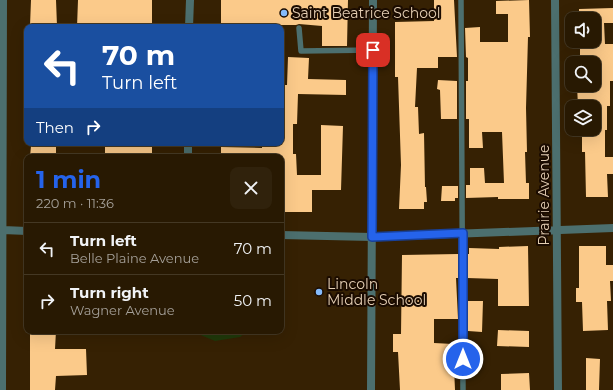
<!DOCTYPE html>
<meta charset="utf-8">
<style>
:root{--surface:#281902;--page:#30220c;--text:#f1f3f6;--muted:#a5a099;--line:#443824;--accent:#2563eb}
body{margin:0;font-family:Montserrat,sans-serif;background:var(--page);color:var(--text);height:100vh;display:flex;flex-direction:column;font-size:15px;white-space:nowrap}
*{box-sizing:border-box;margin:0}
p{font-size:13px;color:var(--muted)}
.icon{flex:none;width:22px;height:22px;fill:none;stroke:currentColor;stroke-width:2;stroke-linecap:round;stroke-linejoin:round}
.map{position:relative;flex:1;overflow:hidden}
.panel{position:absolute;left:24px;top:154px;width:260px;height:180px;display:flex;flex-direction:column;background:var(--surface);border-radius:8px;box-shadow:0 4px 16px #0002,0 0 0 1px var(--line)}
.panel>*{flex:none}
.top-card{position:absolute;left:24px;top:24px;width:260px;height:122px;border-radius:8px;box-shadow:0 4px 16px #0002,0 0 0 1px var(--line);background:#1a4fa0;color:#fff;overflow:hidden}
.fabs{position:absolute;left:565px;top:12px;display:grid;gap:8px}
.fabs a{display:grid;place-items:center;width:36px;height:36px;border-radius:8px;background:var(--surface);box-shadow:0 4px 16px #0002,0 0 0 1px var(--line);font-size:20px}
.pin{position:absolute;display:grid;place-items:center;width:34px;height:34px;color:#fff;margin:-17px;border-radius:8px;box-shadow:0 2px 6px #0006}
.me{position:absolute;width:44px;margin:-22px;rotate:0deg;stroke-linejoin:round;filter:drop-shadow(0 0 3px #0008)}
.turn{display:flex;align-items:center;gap:14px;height:84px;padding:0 12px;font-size:18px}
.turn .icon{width:52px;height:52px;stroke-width:2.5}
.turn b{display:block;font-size:28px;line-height:34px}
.then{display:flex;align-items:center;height:38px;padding:0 12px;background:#0003;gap:8px;font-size:15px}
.round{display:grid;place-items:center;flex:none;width:42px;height:42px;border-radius:8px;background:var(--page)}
.summary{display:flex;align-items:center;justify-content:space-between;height:68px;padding:0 12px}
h1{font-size:24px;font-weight:700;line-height:30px;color:var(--accent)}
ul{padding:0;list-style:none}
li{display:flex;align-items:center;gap:12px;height:52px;padding:0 12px;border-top:1px solid var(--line)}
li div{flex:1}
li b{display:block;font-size:15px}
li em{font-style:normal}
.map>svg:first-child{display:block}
.green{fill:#20390a}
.building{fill:#fbca8a}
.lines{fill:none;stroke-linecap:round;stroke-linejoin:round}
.service{stroke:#4c6f6e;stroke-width:5.5}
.minor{stroke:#4c6f6e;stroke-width:8}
.route-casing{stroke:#184099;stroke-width:10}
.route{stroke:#2563eb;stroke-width:7}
.poi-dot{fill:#85bbfb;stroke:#1a0b00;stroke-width:1.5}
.labels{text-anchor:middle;stroke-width:4;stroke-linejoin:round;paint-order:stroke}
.poi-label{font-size:14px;fill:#e4ceb3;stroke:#1a0b00;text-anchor:start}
.street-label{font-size:14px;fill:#e4ceb3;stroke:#1a0b00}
</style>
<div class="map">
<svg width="613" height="390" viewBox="0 0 613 390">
<rect width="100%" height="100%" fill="#362103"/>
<!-- green -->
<path class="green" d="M191 331H248L240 337 215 341Z"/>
<!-- building -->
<path class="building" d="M31 0H56L57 26H30Z
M78 0H152V26L77 27Z
M221 0H348L347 46H322V26L299 24 296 25H221Z
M434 0H454L457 57H438V68H417L415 107H418L419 134 424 133 425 187H426L427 202H424V209H399L401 165 398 77H395V22L434 21Z
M529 0 530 37H528L526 108 527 152H525L526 183H529V199H498V197L466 198V185H470V168H484L485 183H504L502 132H482L483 148H469V119H466V81H468V58L466 57 465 28 480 27V42H508V14H496V1Z
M613 8V23H604L605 44H613V81H610V106H607V130H605V157H613V174H607L608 197H586L585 152H582V134H585V129H594V106L578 107 577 85H594V61H580V45H594V19H579V9Z
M288 57 309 58 308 79 346 80V95L298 94 297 124H293V154H296L297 175H321V125L343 126 341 190H312V212H282V157H221V147L262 148V143H281L283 99H281V85H287Z
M438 80 457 81V119H441L440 90 437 89Z
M105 143H118V147H152V157H105Z
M31 146 56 147V157H30Z
M442 186H458V198H455V201H441Z
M528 246 529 306H498V279L467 278V254H469V248L499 249V247Z
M579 246H606V265H613V281H610L611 301H607L608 330 583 331 582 302H576V288H579Z
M458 254V278H456L458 319H434V343L453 344 455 390H400L398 352H393V334H401L402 255Z
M467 301H483L482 332 468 331Z
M498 330 529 331V347L497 346Z
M30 331H56L55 349H86L87 375 56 376 55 390H30Z
M586 358 600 359 599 390H586Z
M529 373 530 390H501V374Z"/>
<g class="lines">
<!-- service -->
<path class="service" d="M461 0 463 390
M299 28 301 51 373 50"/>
<!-- minor -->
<path class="minor" d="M555 0 558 390
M189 27 190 0
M188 157V143
M3 230 27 231
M281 235 372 237 613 228
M2 390 3 0
M371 390 373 0"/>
</g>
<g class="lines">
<defs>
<path id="route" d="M373 50 372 237 463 233V359"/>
</defs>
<!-- route casing -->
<use href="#route" class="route-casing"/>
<!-- route -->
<use href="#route" class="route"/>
</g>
<!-- markers -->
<g class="poi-dot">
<circle cx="284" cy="13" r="4"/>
<circle cx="319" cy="292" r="4"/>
</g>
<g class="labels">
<!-- poi labels -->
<g class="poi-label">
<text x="292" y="18">Saint Beatrice School</text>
<text x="327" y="289">Lincoln<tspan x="327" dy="16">Middle School</tspan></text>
</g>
<!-- street labels -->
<g class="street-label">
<text transform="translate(544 195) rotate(-90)" y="5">Prairie Avenue</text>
</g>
</g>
</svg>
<div class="fabs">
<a><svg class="icon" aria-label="sound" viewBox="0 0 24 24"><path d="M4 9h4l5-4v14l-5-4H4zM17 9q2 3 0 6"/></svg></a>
<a><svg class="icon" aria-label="search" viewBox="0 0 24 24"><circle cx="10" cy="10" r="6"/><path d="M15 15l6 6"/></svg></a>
<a><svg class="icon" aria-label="layers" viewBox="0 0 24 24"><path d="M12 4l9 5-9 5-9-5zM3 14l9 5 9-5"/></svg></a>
</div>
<div class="pin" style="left:373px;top:50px;background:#d93025"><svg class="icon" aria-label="arrive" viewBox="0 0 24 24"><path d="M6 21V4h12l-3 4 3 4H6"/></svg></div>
<svg class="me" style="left:463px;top:359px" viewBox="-20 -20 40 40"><circle r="17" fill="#2563eb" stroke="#fff" stroke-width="3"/><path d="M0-11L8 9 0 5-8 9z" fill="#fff"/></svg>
<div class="top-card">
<div class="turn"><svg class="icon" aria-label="left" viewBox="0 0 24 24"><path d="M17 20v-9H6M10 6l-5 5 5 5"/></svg><div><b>70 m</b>Turn left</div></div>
<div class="then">Then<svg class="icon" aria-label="right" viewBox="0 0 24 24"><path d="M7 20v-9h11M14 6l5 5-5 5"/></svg></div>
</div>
<section class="panel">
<div class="summary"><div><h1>1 min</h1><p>220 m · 11:36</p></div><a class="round"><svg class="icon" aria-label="close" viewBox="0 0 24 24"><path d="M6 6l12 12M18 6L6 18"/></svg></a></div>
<ul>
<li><svg class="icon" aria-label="left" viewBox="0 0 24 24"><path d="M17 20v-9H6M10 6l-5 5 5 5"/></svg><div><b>Turn left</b><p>Belle Plaine Avenue</p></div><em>70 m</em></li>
<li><svg class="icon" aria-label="right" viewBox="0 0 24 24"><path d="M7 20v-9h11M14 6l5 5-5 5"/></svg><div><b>Turn right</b><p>Wagner Avenue</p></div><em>50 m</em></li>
</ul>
</section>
</div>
